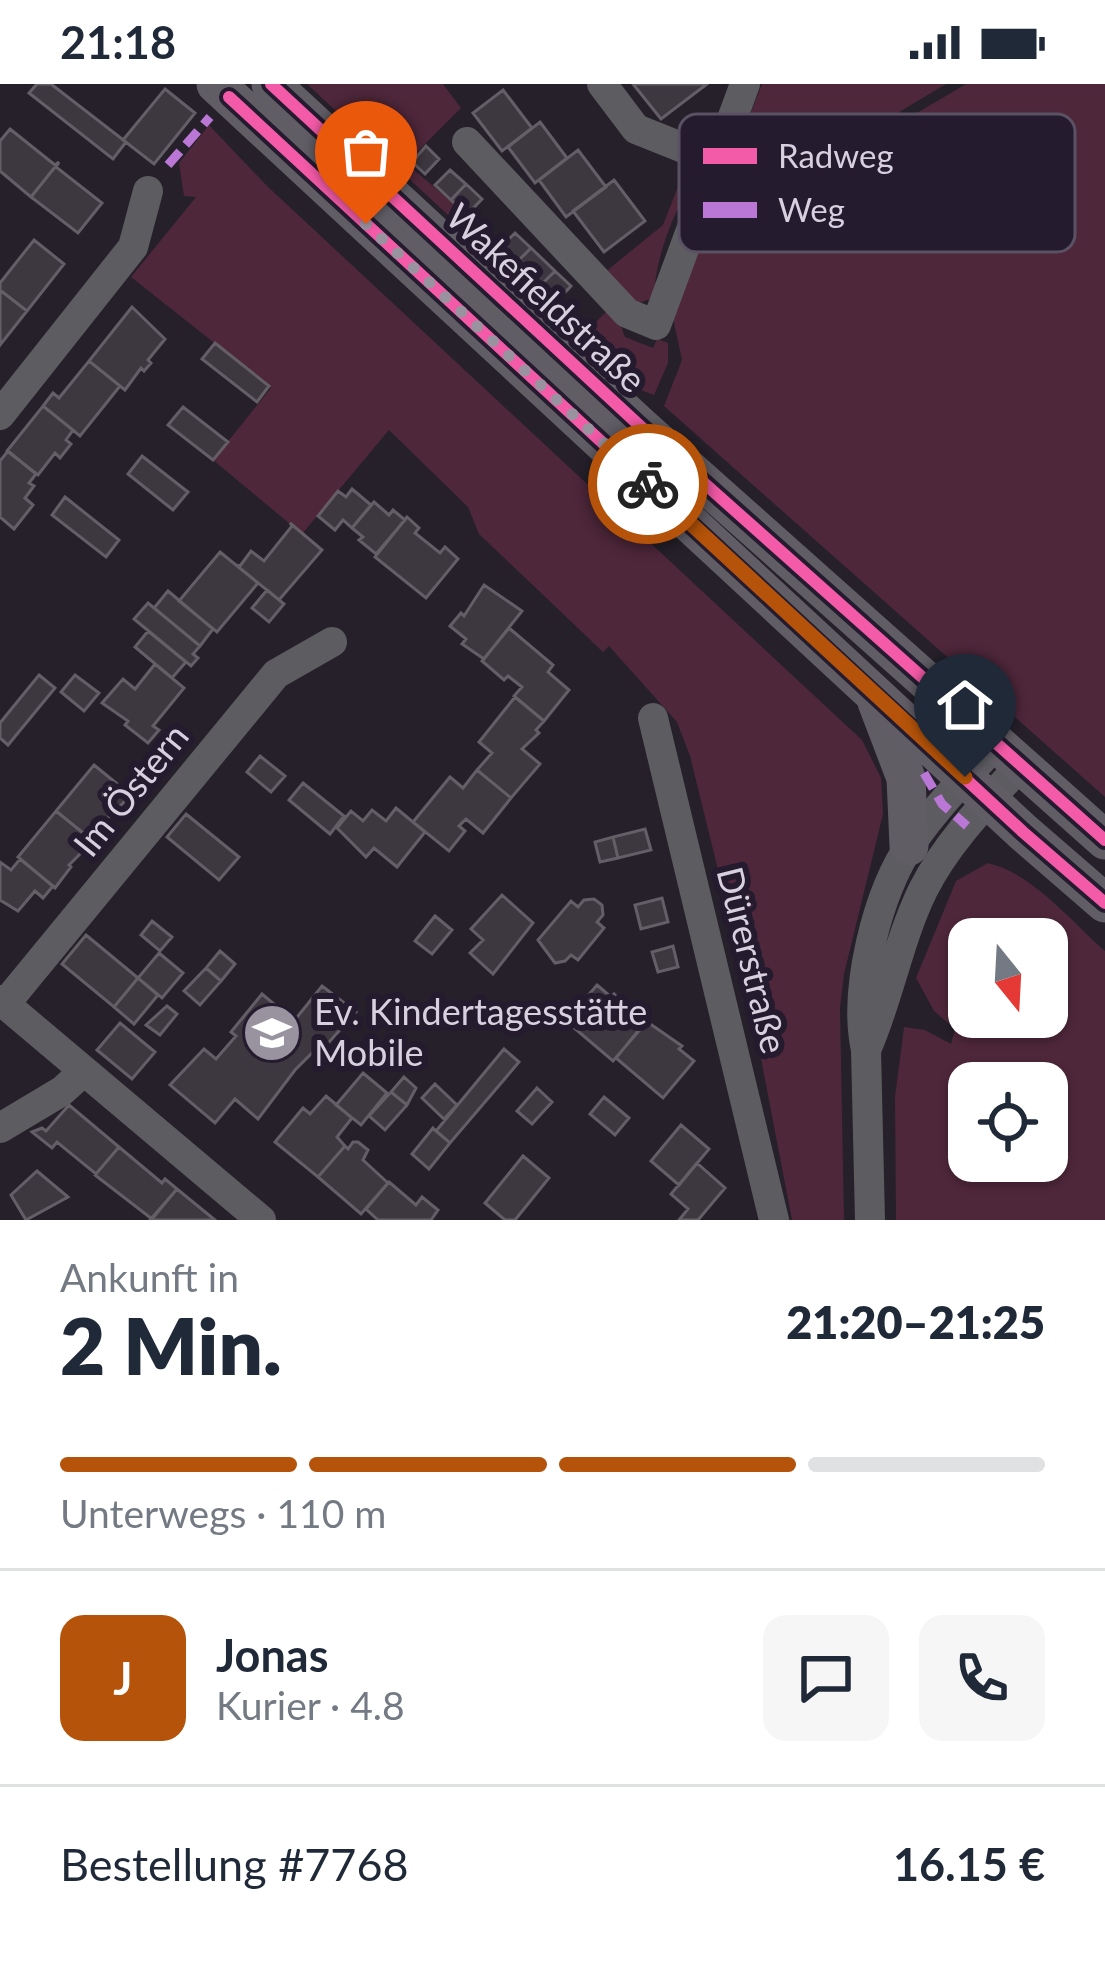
<!DOCTYPE html>
<html lang="de">
<meta charset="utf-8">
<style>
:root{--surface:#fff;--page:#f6f6f7;--text:#1f2937;--muted:#747a83;--line:#e0e1e3;--accent:#b45309}
body{margin:0;font-family:Lato,sans-serif;background:var(--page);color:var(--text);height:100vh;display:flex;flex-direction:column;font-size:45px;white-space:nowrap}
*{box-sizing:border-box;margin:0}
p{font-size:39px;color:var(--muted)}
.icon{flex:none;width:66px;height:66px;fill:none;stroke:currentColor;stroke-width:2;stroke-linecap:round;stroke-linejoin:round}
.map{position:relative;height:1136px;overflow:hidden}
.drawer{display:flex;flex-direction:column;background:var(--surface);flex:1}
.drawer>*{flex:none}
.needle{width:78px;rotate:162deg}
.tools{position:absolute;left:948px;top:834px;display:grid;gap:24px}
.tools a{display:grid;place-items:center;width:120px;height:120px;border-radius:24px;background:var(--surface);box-shadow:0 3px 9px #0004;font-size:60px}
.pin{position:absolute;display:grid;place-items:center;width:102px;height:102px;color:#fff;margin:-123px -51px;border-radius:50% 50% 50% 0;rotate:-45deg;box-shadow:0 0 12px #0007}
.pin .icon{rotate:45deg}
.courier{position:absolute;display:grid;place-items:center;width:120px;height:120px;margin:-60px;border:9px solid #b45309;border-radius:50%;background:#fff;color:#222;box-shadow:0 3px 15px #0007}
.summary em{font-style:normal;font-weight:800}
.summary div{display:flex;flex-direction:column-reverse}
.summary{display:flex;align-items:center;justify-content:space-between;height:204px;padding:0 60px}
h1{font-size:78px;font-weight:800;line-height:90px}
.bar{display:grid;grid-template-columns:repeat(4,1fr);gap:18px 12px;align-content:center;height:144px;padding:0 60px}
.bar i{height:15px;border-radius:9px;background:var(--line)}
.bar .selected{background:var(--accent)}
.bar p{grid-column:span 4}
.line{display:flex;align-items:center;gap:30px;padding:0 60px;border-top:3px solid var(--line)}
.line div{flex:1}
.round{display:grid;place-items:center;flex:none;width:126px;height:126px;border-radius:24px;background:var(--page)}
.status{display:flex;justify-content:space-between;align-items:center;height:84px;padding:0 60px;background:var(--surface);direction:ltr}
.status svg{height:33px;fill:currentColor}
.map>svg:first-child{display:block}
.green{fill:#4e273a;fill-rule:evenodd}
.building{fill:#3d373f;stroke:#645e66;stroke-width:3}
.lines{fill:none;stroke-linecap:round;stroke-linejoin:round}
.minor{stroke:#5d5c61;stroke-width:30}
.major{stroke:#605d65;stroke-width:39}
.quiet{stroke:#ba77d6;stroke-width:9;stroke-dasharray:18 9;stroke-linecap:butt}
.cycleway-casing{stroke:#241b2f;stroke-width:20}
.cycleway{stroke:#f35aa7;stroke-width:12}
.done{stroke:#9993a0;stroke-width:12;stroke-dasharray:0 21.6}
.route{stroke:#b45309;stroke-width:15}
.labels{text-anchor:middle;stroke-width:12;stroke-linejoin:round;paint-order:stroke}
.street-label{font-size:36px;fill:#d7d1df;stroke:#241b2f}
.poi-label{font-size:36px;fill:#d7d1df;stroke:#241b2f;text-anchor:start}
.key{fill:#241b2f;stroke:#5a5264;stroke-width:3}
.key-label{font-size:33px;fill:#d7d1df}
</style>
<div class="status"><b>21:18</b><svg viewBox="0 0 49 12"><path d="M0 12V9h3v3zM5 12V6h3v6zM10 12V3h3v9zM15 12V0h3v12zM26 1h20v11H26zM47 4h2v5h-2z"/></svg></div>
<div class="map">
<svg width="1105" height="1136" viewBox="0 0 1105 1136">
<rect width="100%" height="100%" fill="#25202a"/>
<path class="green" d="M307 0H443L461 24 406 79 467 131 585 249 613 221 625 253 653 264 657 255 668 259V279L654 311 635 304 618 289Z
M762 0H946L854 55 820 68 746 41Z
M966 0H1105V713L664 322 682 276 673 234 742 53 809 78H834Z
M209 41 266 101 862 656 881 694 883 730 844 890 840 924 844 1136H792L749 912 690 672 677 638 609 562 603 568 479 450 468 423 389 346 302 450 213 376 271 304 131 193 196 113 184 112 179 79Z
M688 77 699 96C693 109 689 111 681 120 671 134 651 193 656 208L650 215 628 223 599 193 663 141Z
M988 779C1032 789 1072 838 1105 867V1136H896L895 1013 904 943 925 946 951 960 955 945 934 927 916 894 956 797ZM969 855H1047V933H969ZM969 999H1047V1077H969Z"/>
<path class="building" d="M37 0H51L126 58 113 75 29 9Z
M633 0H707L661 35Z
M165 5 195 29 154 80 123 56Z
M503 6 532 44 502 67 473 29Z
M540 38 567 74 535 99 508 63Z
M10 45 55 81 59 78 31 113 0 87V57Z
M426 62 439 75 425 90 412 78Z
M578 66 606 103 566 133 539 96Z
M59 78 56 83 102 119 78 149 31 113Z
M450 86 466 100 451 116 435 101Z
M614 96 645 137 604 168 573 127Z
M466 100 482 115 467 131 451 116Z
M515 149 531 164 516 179 500 164Z
M34 156 64 180 27 227 0 206V199Z
M531 164 555 187 540 202 516 179Z
M555 187 571 202 556 218 540 202Z
M0 206 27 227 0 261Z
M132 223 165 255 148 276 151 279 144 287 141 284 125 306 89 277Z
M215 259 269 302 257 318 202 275Z
M89 277 120 302 80 352 43 322 53 309 59 314Z
M43 322 73 346 66 356 71 360 60 374 55 369 38 391 7 367Z
M183 323 228 358 213 376 168 341Z
M8 367 36 390 29 399 34 402 25 414 33 421 14 445 0 433V377Z
M142 372 188 408 173 426 128 390Z
M352 405 371 421 352 444 343 436 335 446 318 432 338 407 346 413Z
M65 413 119 456 106 473 52 431Z
M374 418 389 431 393 426 405 436 376 470 359 456 363 453 352 444Z
M407 433 419 444 415 449 440 469 445 463 458 475 426 514 375 473Z
M290 439 322 466 279 516 236 481 240 482 251 467 264 477 292 442Z
M220 468 258 499 217 548 179 517Z
M484 501 522 527 484 575 462 560 466 555 450 542 461 529 464 532Z
M267 506 284 520 269 538 252 524Z
M168 507 213 545 200 562 154 524Z
M148 519 200 562 193 570 198 574 191 582 134 535Z
M509 544 553 581 548 588 569 606 544 637 514 612 522 603 508 592 504 596 482 577Z
M148 547 186 578 172 594 135 563Z
M155 580 184 604 153 642 159 646 148 659 125 641 128 637 102 619 123 595 135 605Z
M39 591 55 604 8 661 0 654V639Z
M75 591 99 609 84 627 61 608Z
M515 613 544 637 536 646 539 649 522 665 540 680 511 714 477 686 492 669 479 658Z
M260 672 285 692 271 708 247 688Z
M94 681 131 711 107 735 109 737 93 757 56 727Z
M477 686 511 714 483 749 466 735 459 742 465 747 449 767 413 738 450 693 463 704Z
M303 699 344 732 330 750 289 716Z
M396 724 425 748 397 783 374 764 366 773 337 744 351 727 363 737 372 726 386 737Z
M56 727 93 757 69 781 71 783 55 804 18 773Z
M186 730 239 773 219 796 167 753Z
M645 745 651 766 618 774 613 753Z
M613 753 618 774 600 778 595 758Z
M20 775 53 802 43 814 35 807 18 827 0 816V778L11 786Z
M502 811 533 839 493 890 470 869 483 856 471 845Z
M662 814 668 838 641 845 635 821Z
M594 815 602 821 603 831 597 838 604 844 578 876 571 871 565 877 555 879 538 856 571 817 578 823 584 816Z
M435 832 452 846 432 870 415 857Z
M152 837 172 853 160 867 141 851Z
M86 851 138 894 114 923 62 880Z
M673 862 678 883 658 888 652 868Z
M220 867 235 880 221 897 206 884Z
M159 869 183 889 162 914 138 894Z
M206 884 221 897 200 921 184 907Z
M138 894 158 911 134 940 114 923Z
M597 901 611 913 614 910 644 941 613 977 566 937Z
M322 902 356 928 322 966 318 963 295 986 258 1035 235 1015 215 1039 170 1001 204 965 216 975 236 952 231 948 262 910 294 937Z
M167 922 177 930 160 951 146 941Z
M646 937 682 962 679 965 694 977 663 1014 616 974Z
M120 939 155 968 132 995 97 966Z
M504 965 519 978 450 1059 436 1047Z
M363 989 387 1009 361 1041 336 1021Z
M404 993 416 1004 407 1021 391 1008Z
M435 1000 457 1021 444 1035 422 1014Z
M537 1004 552 1018 532 1040 517 1027Z
M391 1008 407 1021 385 1046 369 1032Z
M326 1012 352 1034 337 1053 345 1062 318 1093 275 1058 303 1024 310 1030Z
M604 1013 629 1034 615 1051 590 1030Z
M69 1021 119 1063 96 1090 57 1058 52 1064 32 1048 42 1044 46 1047Z
M681 1041 709 1065 679 1101 651 1077Z
M433 1044 450 1059 429 1085 412 1070Z
M353 1058H358L368 1066 363 1076 388 1099 361 1130 318 1093 345 1062 348 1065Z
M119 1063 162 1099 165 1095 177 1105 152 1135 95 1091Z
M523 1072 549 1094 515 1136H505L485 1119Z
M697 1079 725 1104 698 1136H679L688 1125 671 1110Z
M37 1087 68 1113 26 1136 11 1111Z
M389 1098 416 1121 422 1113 438 1126 431 1136H378L366 1125Z
M177 1105 215 1136H150Z"/>
<g class="lines">
<path class="minor" d="M602 0 636 45 716 77
M467 58 627 229 656 241 745 0
M0 331 133 163 148 107
M653 634 774 1136
M0 916 261 1136
M5 920 276 590 332 558
M866 966C889 914 898 857 923 806 947 758 987 718 1022 680
M0 1044 62 1007 84 987
M870 1136 866 966C853 906 877 808 912 758 937 722 968 690 998 658"/>
<path class="major" d="M216 0 1023 748 1105 819
M271 0 640 342 1105 756
M877 618 906 694 909 762"/>
<path class="quiet" d="M168 81 210 33
M924 689 942 720 967 742"/>
<g class="cycleway-casing">
<path id="cycleway" d="M271 0 640 342 1105 756
M229 13 1023 748 1105 819"/>
</g>
<use href="#cycleway" class="cycleway"/>
</g>
<g class="lines">
<path class="done" d="M366 140 648 400"/>
<path class="route" d="M648 400 965 693"/>
</g>
<defs>
<g id="school-disc" transform="scale(3)"><circle r="9.5" fill="#9993a0" stroke="#241b2f"/><path d="M0-5L7-2L0 1L-7-2ZM-4 1L0 2.5L4 1V4Q0 6-4 4Z" fill="#fff"/></g>
</defs>
<g fill-rule="evenodd">
<use href="#school-disc" x="272" y="949"/>
</g>
<g class="labels">
<g class="street-label">
<text transform="translate(546 214) rotate(43)" y="13">Wakefieldstraße</text>
<text transform="translate(131 706) rotate(-51)" y="13">Im Östern</text>
<text transform="translate(752 876) rotate(76)" y="13">Dürerstraße</text>
</g>
<g class="poi-label">
<text x="314" y="941">Ev. Kindertagesstätte<tspan x="314" dy="41">Mobile</tspan></text>
</g>
</g>
<rect x="679" y="30" width="396" height="138" rx="18" class="key"/>
<rect x="703" y="64" width="54" height="16" fill="#f35aa7"/>
<rect x="703" y="118" width="54" height="16" fill="#ba77d6"/>
<g class="key-label">
<text x="778" y="84">Radweg</text>
<text x="778" y="138">Weg</text>
</g>
</svg>
<div class="tools">
<a><svg class="needle" viewBox="-14 -14 28 28"><path d="M0-13l5 13h-10z" fill="#e53935"/><path d="M0 13l5-13h-10z" fill="#747a83"/></svg></a>
<a><svg class="icon" aria-label="locate" viewBox="0 0 24 24"><circle cx="12" cy="12" r="6"/><path d="M12 2v4M12 18v4M2 12h4M18 12h4"/></svg></a>
</div>
<div class="pin" style="left:366px;top:140px;background:#ea580c"><svg class="icon" aria-label="bag" viewBox="0 0 24 24"><path d="M5 8h14l-1 12H6zM9 8a3 3 0 0 1 6 0"/></svg></div>
<div class="pin" style="left:965px;top:693px;background:#1f2937"><svg class="icon" aria-label="home" viewBox="0 0 24 24"><path d="M3 11l9-7 9 7M6 9v11h12V9"/></svg></div>
<div class="courier" style="left:648px;top:400px"><svg class="icon" aria-label="bike" viewBox="0 0 24 24"><circle cx="6" cy="16" r="4"/><circle cx="18" cy="16" r="4"/><path d="M6 16l4-8h5l3 8M10 8l3 8H6M13 5h3"/></svg></div>
</div>
<section class="drawer">
<div class="summary"><div><h1>2 Min.</h1><p>Ankunft in</p></div><em>21:20–21:25</em></div>
<div class="bar"><i class="selected"></i><i class="selected"></i><i class="selected"></i><i></i><p>Unterwegs · 110 m</p></div>
<div class="line" style="height:216px"><b class="round" style="background:var(--accent);color:#fff">J</b><div><b>Jonas</b><p>Kurier · 4.8</p></div><a class="round"><svg class="icon" aria-label="chat" viewBox="0 0 24 24"><path d="M4 5h16v11H9l-5 4z"/></svg></a><a class="round"><svg class="icon" aria-label="phone" viewBox="0 0 24 24"><path d="M5 4h4l2 5-3 2q2 4 5 5l2-3 5 2v4C11 20 4 13 5 4z"/></svg></a></div>
<div class="line" style="height:156px"><div>Bestellung #7768</div><b>16.15 €</b></div>
</section>
